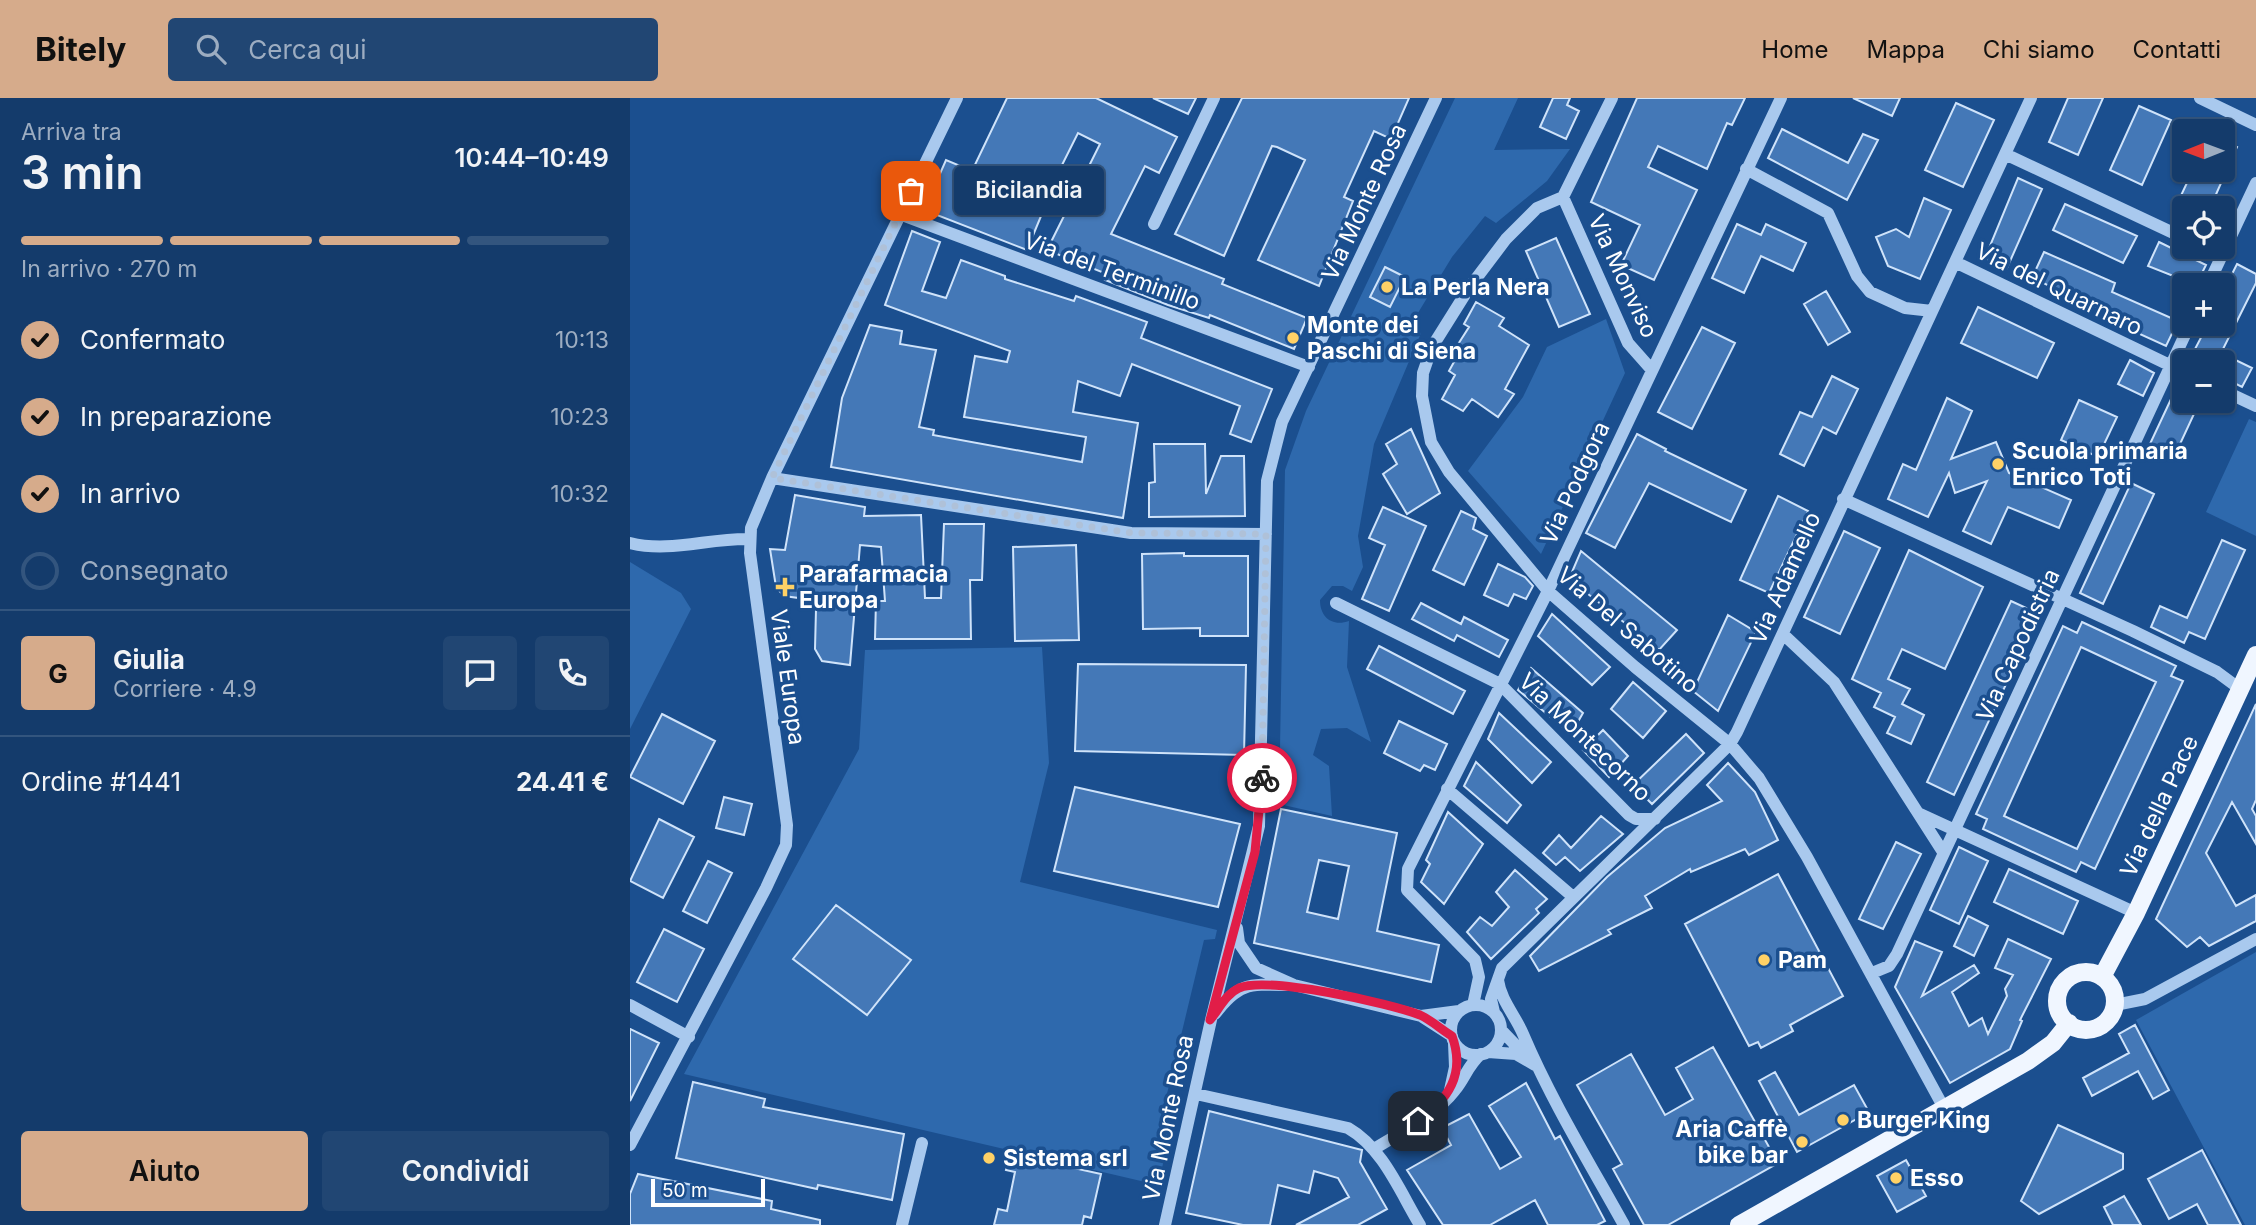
<!DOCTYPE html>
<html lang="it">
<meta charset="utf-8">
<style>
:root{--surface:#143b6b;--page:#214673;--text:#f1f3f6;--muted:#9dadc1;--line:#33557e;--accent:#d6ab8b}
body{margin:0;font-family:Inter,sans-serif;background:var(--page);color:var(--text);height:100vh;display:flex;flex-direction:column;font-size:26px;white-space:nowrap}
*{box-sizing:border-box;margin:0}
p{font-size:23px;color:var(--muted)}
.icon{flex:none;width:38px;height:38px;fill:none;stroke:currentColor;stroke-width:2;stroke-linecap:round;stroke-linejoin:round}
.map{position:relative;flex:1;overflow:hidden}
.side{display:flex;flex-direction:column;background:var(--surface);width:630px}
.side>*{flex:none}
.needle{width:46px;rotate:269deg}
.fabs{position:absolute;left:1542px;top:21px;display:grid;gap:14px}
.fabs a{display:grid;place-items:center;width:63px;height:63px;border-radius:7px;background:var(--surface);box-shadow:0 2px 5px #0004,0 0 0 2px var(--line);font-size:35px}
.scale{position:absolute;left:21px;bottom:18px;width:114px;box-sizing:border-box;padding-left:7px;border:4px solid #fff;border-top:0;font-size:19px;line-height:24px;white-space:nowrap;color:#fff;-webkit-text-stroke:5px #1b4f8f;paint-order:stroke}
.pin{position:absolute;display:grid;place-items:center;width:60px;height:60px;color:#fff;margin:-30px;border-radius:14px;box-shadow:0 4px 10px #0006}
.courier{position:absolute;display:grid;place-items:center;width:70px;height:70px;margin:-35px;border:5px solid #e11d48;border-radius:50%;background:#fff;color:#222;box-shadow:0 2px 9px #0007}
.bubble{position:absolute;height:49px;border-radius:7px;background:var(--surface);box-shadow:0 2px 5px #0004,0 0 0 2px var(--line);font-size:23px;font-weight:600;line-height:49px;text-align:center}
.headline em{font-style:normal;font-weight:600}
.headline div{display:flex;flex-direction:column-reverse}
.headline{display:flex;align-items:center;justify-content:space-between;height:119px;padding:0 21px}
h1{font-size:46px;font-weight:600;line-height:52px}
.bar{display:grid;grid-template-columns:repeat(4,1fr);gap:10px 7px;align-content:center;height:84px;padding:0 21px}
.bar i{height:9px;border-radius:5px;background:var(--line)}
.bar .active{background:var(--accent)}
.bar p{grid-column:span 4}
.line{display:flex;align-items:center;gap:18px;padding:0 21px;border-top:2px solid var(--line)}
.line div{flex:1}
.round{display:grid;place-items:center;flex:none;width:74px;height:74px;border-radius:7px;background:var(--page)}
ol{padding:0 21px;list-style:none}
li{display:flex;align-items:center;gap:21px;height:77px}
li p{margin-inline-start:auto}
li .icon{padding:7px;border-radius:50%;background:var(--accent);color:#111;stroke-width:4}
li:last-child{color:var(--muted)}
li i{width:38px;height:38px;border:4px solid var(--line);border-radius:50%}
.primary-button{display:flex;gap:14px;margin-top:auto;padding:14px 21px}
.primary-button a{flex:1;height:80px;border-radius:7px;background:var(--accent);color:#111;font-size:28px;font-weight:600;line-height:80px;text-align:center}
.primary-button a+a{background:var(--page);color:var(--text)}
header{display:flex;align-items:center;gap:42px;box-sizing:border-box;height:98px;padding:0 35px;background:var(--accent);color:#111}
header strong{font-size:33px}
nav{display:flex;gap:38px;margin-inline-start:auto;font-size:24px}
.search{width:490px;height:63px;background:var(--page);display:flex;align-items:center;gap:18px;box-sizing:border-box;padding:0 24px;border-radius:7px;color:var(--muted);font-size:26px}
main{display:flex;flex:1;min-height:0}
.map>svg:first-child{display:block}
.green{fill:#2e69ad}
.building{fill:#4478b7;stroke:#cfe3fa;stroke-width:2;fill-rule:evenodd}
.lines{fill:none;stroke-linecap:round;stroke-linejoin:round}
.minor{stroke:#a9c9ee;stroke-width:12}
.major{stroke:#f0f6ff;stroke-width:18}
.done{stroke:#afc1d8;stroke-width:7;stroke-dasharray:0 12.6}
.route{stroke:#e11d48;stroke-width:9}
.poi-dot{fill:#ffd166;stroke:#1b4f8f;stroke-width:2.5}
.labels{text-anchor:middle;stroke-width:7;stroke-linejoin:round;paint-order:stroke}
.street-label{font-size:23px;fill:#fff;stroke:#1b4f8f}
.poi-label{font-size:23px;font-weight:bold;fill:#fff;stroke:#1b4f8f;text-anchor:start}
</style>
<header>
<strong>Bitely</strong>
<div class="search"><svg class="icon" aria-label="search" viewBox="0 0 24 24"><circle cx="10" cy="10" r="6"/><path d="M15 15l6 6"/></svg>Cerca qui</div>
<nav><a>Home</a><a>Mappa</a><a>Chi siamo</a><a>Contatti</a></nav>
</header>
<main>
<section class="side">
<div class="headline"><div><h1>3 min</h1><p>Arriva tra</p></div><em>10:44–10:49</em></div>
<div class="bar"><i class="active"></i><i class="active"></i><i class="active"></i><i></i><p>In arrivo · 270 m</p></div>
<ol>
<li><svg class="icon" aria-label="check" viewBox="0 0 24 24"><path d="M5 12l5 5 9-10"/></svg>Confermato<p>10:13</p></li>
<li><svg class="icon" aria-label="check" viewBox="0 0 24 24"><path d="M5 12l5 5 9-10"/></svg>In preparazione<p>10:23</p></li>
<li><svg class="icon" aria-label="check" viewBox="0 0 24 24"><path d="M5 12l5 5 9-10"/></svg>In arrivo<p>10:32</p></li>
<li><i></i>Consegnato</li>
</ol>
<div class="line" style="height:126px"><b class="round" style="background:var(--accent);color:#111">G</b><div><b>Giulia</b><p>Corriere · 4.9</p></div><a class="round"><svg class="icon" aria-label="chat" viewBox="0 0 24 24"><path d="M4 5h16v11H9l-5 4z"/></svg></a><a class="round"><svg class="icon" aria-label="phone" viewBox="0 0 24 24"><path d="M5 4h4l2 5-3 2q2 4 5 5l2-3 5 2v4C11 20 4 13 5 4z"/></svg></a></div>
<div class="line" style="height:91px"><div>Ordine #1441</div><b>24.41 €</b></div>
<div class="primary-button"><a>Aiuto</a><a>Condividi</a></div>
</section>
<div class="map">
<svg width="1626" height="1127" viewBox="0 0 1626 1127">
<rect width="100%" height="100%" fill="#1b4f8f"/>
<path class="green" d="M825 0H888L864 52 940 51 917 83 866 125 855 118 822 159 780 228 791 235 744 346 728 438 733 469 722 493 713 488H702L690 502C690 519 702 529 719 523L717 569 741 644 717 630 691 631 683 657 699 668 702 718 649 706 655 372 676 313Z
M976 221 995 275 911 456 838 373 893 299 917 249Z
M1619 321 1626 324V438L1576 414Z
M0 464 51 495 61 511 0 631Z
M412 549 419 665 390 784 587 832 585 841 574 842 529 1029 540 1036 528 1087 54 976 229 651 235 552Z
M1626 854V1127H1615L1506 922Z"/>
<path class="building" d="M377 0H466L547 39 529 75 515 68 481 136 594 181 592 186 677 220 664 251 580 217 579 220 538 207 475 182 477 176 417 152 470 46 448 35 413 105 416 106 397 152 294 112 316 62 342 73Z
M523 0H566L558 16Z
M612 0H779L761 41 744 33 714 99 723 103 689 188 628 162 675 62 647 49 642 48 594 158 545 136Z
M923 0H940L937 7 949 13 936 41 910 29Z
M1007 0H1115L1102 27 1097 25 1077 71 1028 48 1018 69 1067 92 1024 182 991 167 1010 127 961 104Z
M1223 0H1270L1262 18Z
M1438 0H1473L1448 57 1419 44Z
M1326 5 1364 22 1333 89 1295 72Z
M1509 8 1541 22 1512 87 1480 72Z
M1152 31 1218 65 1233 36 1248 42 1217 102 1138 60Z
M1592 42 1607 49 1580 110H1555L1547 106 1563 72H1592Z
M1388 80 1412 91 1377 170 1355 160Z
M1294 100 1321 112 1290 181 1258 168 1246 139 1266 131 1279 139Z
M1435 106 1507 138 1493 165 1423 132Z
M1107 126 1131 137 1136 126 1176 145 1163 173 1131 158 1114 195 1082 180Z
M282 133 310 144 292 193 316 200 331 162 375 178V181L444 203 446 198 517 224 511 240 642 291 621 344 600 336 610 308 502 266 490 298 448 283 443 314 508 325 493 420 201 369 212 300 240 227 272 233 270 246 306 252 289 329 304 332 303 337 452 364 456 339 334 319 345 258 377 264 380 253 255 207Z
M926 140 960 216 929 229 896 153Z
M1529 144 1576 167 1566 187 1518 168Z
M1414 154 1485 185 1482 194 1548 223 1536 248 1490 227 1492 221 1402 180Z
M1607 166 1626 176V185L1591 255 1622 270 1612 289 1592 279V264H1572L1576 257 1565 251 1578 226H1592V196Z
M755 169 775 179 760 209 740 199Z
M1196 193 1220 234 1198 247 1174 206Z
M846 204 874 220 869 228 899 247 875 291 884 296 868 319 842 301 833 313 812 301 825 277 819 273 829 255 825 251 839 229 834 226Z
M1348 209 1424 245 1407 280 1331 245Z
M1072 229 1105 245 1062 331 1028 314Z
M1500 262 1524 275 1513 298 1488 286Z
M1202 278 1228 291 1206 336 1193 329 1174 368 1150 356 1170 314 1182 319Z
M1550 282 1554 283V303H1570L1544 359 1519 348Z
M1317 300 1342 313 1321 361 1366 344 1379 375 1441 402 1429 430 1378 409 1361 446 1333 433 1357 383 1325 395 1319 375 1298 419 1258 401 1273 366 1286 372Z
M1449 302 1487 319 1468 359 1431 342Z
M781 331 810 395 777 416 753 376 767 366 756 346Z
M1007 336 1036 351 1035 353 1116 392 1101 424 1019 385 985 450 956 435Z
M524 346H575L576 396 591 358H614L615 418 519 419V385L525 384Z
M1501 385 1524 396 1473 506 1450 495Z
M165 397 235 409 234 418 291 417 295 500H311L314 426H354L352 482H340L341 541H245L246 503H255L251 449 230 447 220 567 192 563 185 551 186 511 183 502 154 498 146 489 140 451 155 452Z
M1148 398 1178 413 1139 495 1110 482Z
M753 409 796 428 759 513 732 501 755 447 739 440Z
M831 413 846 420 843 431 857 438 834 487 803 472Z
M1214 433 1250 450 1210 536 1174 519Z
M1592 442 1615 452 1575 541 1559 534 1554 545 1521 529 1530 508 1557 520Z
M446 447 449 542 385 543 383 449Z
M1279 452 1353 489 1315 571 1272 551 1258 581 1280 591 1272 606 1294 617 1281 646 1257 635 1265 619 1244 609 1251 595 1222 581Z
M951 453 1047 532 1029 552 939 481Z
M554 455V458H618V538H570V530L513 531 512 456Z
M868 466 895 479 903 488 896 501 884 496 878 508 854 497Z
M1381 503 1409 516 1324 697 1297 684Z
M791 505 831 526 834 519 878 542 869 559 827 537 824 543 782 521Z
M922 516 980 569 962 587 908 538Z
M1098 517 1126 534 1088 613 1063 593Z
M1452 524 1546 568 1541 578 1553 583 1465 771 1451 764 1446 774 1353 731 1357 721 1346 716 1433 528 1447 535ZM1451 549 1526 584 1447 751 1374 718Z
M749 548 835 593 823 616 737 571Z
M448 566 616 567 614 657 445 653Z
M901 570 953 615 941 636 888 592Z
M1003 584 1036 613 1013 640 981 611Z
M1626 606V702L1622 711 1626 718V746L1602 704 1576 755 1606 808 1626 797V823L1579 848 1570 839 1557 849 1526 821Z
M869 615 921 664 902 685 858 641Z
M32 616 85 643 53 706 0 679Z
M769 623 817 646 805 672 794 667 790 673 754 655Z
M973 632 998 658 979 679 953 652Z
M1056 636 1074 655 1022 706 1003 687Z
M846 664 891 707 877 725 834 688Z
M1098 665 1125 694 1148 742 1119 757 1115 751 1061 774 1060 771 1015 798 1022 810 978 832 981 836 909 873 900 858 977 779 1035 730 1092 703 1077 687Z
M445 689 610 726 588 809 424 773Z
M94 699 122 706 114 737 86 730Z
M651 711 767 735 747 833 809 847 801 884 624 845ZM689 762 719 768 708 821 677 814Z
M818 714 853 746 814 806 791 784 800 766 796 762Z
M971 718 993 736 950 773 935 759 926 767 913 755 929 737 941 750Z
M29 721 64 739 33 800 0 783Z
M1266 744 1291 756 1253 831 1229 821Z
M1329 749 1358 763 1329 826 1300 812Z
M78 763 102 775 77 825 53 813Z
M1379 771 1448 803 1433 836 1364 804Z
M885 772 917 801 906 811 909 815 861 861 837 834 850 819 862 828 879 809 866 794Z
M1148 776 1213 898 1160 927 1163 933 1131 950 1128 944 1119 948 1055 826Z
M206 807 281 862 237 917 163 861Z
M1338 818 1358 828 1344 858 1324 848Z
M34 831 74 851 47 904 7 884Z
M1378 841 1421 861 1390 922 1392 923 1380 951 1320 985 1265 889 1285 843 1312 854 1292 898 1344 867 1349 875 1322 894 1339 928 1352 920 1358 936 1377 898 1375 891 1383 877 1365 870Z
M1505 927 1539 992 1523 1001 1508 973 1462 998 1453 980 1499 955 1489 936Z
M0 931 29 945 0 1003Z
M1083 949 1148 1065 1038 1127H1014L983 1071 992 1066 947 987 1001 956 1035 1017 1063 1001 1046 970Z
M1145 974 1169 1017 1224 987 1239 1014 1167 1054 1129 983Z
M63 984 135 1001 133 1009 274 1036 262 1102 188 1087 187 1091 46 1060Z
M896 985 925 1041 930 1038 975 1123 967 1127H918L905 1102 860 1127H813L777 1072 821 1047 812 1030 839 1016 870 1071 891 1059 859 1008Z
M579 1013 732 1052 730 1064 757 1111 728 1127H666L719 1099 708 1080 684 1073 679 1095 648 1087 640 1127H613L556 1115Z
M1428 1027 1493 1056V1071L1409 1116 1391 1103Z
M1572 1052 1611 1127H1578L1567 1106 1539 1121 1518 1081Z
M380 1056 471 1076 461 1120 454 1118 452 1127H364L368 1111 377 1113 385 1074 376 1072Z
M1276 1062 1296 1098 1267 1114 1247 1078Z
M8 1076 142 1103 141 1111 190 1122V1127H0V1096Z
M1494 1098 1511 1127H1483L1474 1109Z"/>
<g class="lines">
<path class="minor" d="M1570 0 1626 27
M1375 56 1554 140
M1116 71 1198 115 1227 178 1240 194 1275 210 1302 213
M933 99 907 110 876 141 839 190 802 249 793 275 792 298 801 344 819 374 918 493 1005 569 1100 646 1129 680 1177 759 1315 1012
M933 99 998 245 1021 271
M933 99 982 0
M269 116 679 269
M524 126 584 0
M1572 149 1592 158
M1325 164 1554 274
M1578 187 1626 85
M1592 292 1626 308
M142 380 501 435 636 436
M1213 401 1503 533 1587 574 1610 591
M0 445C39 455 79 440 119 441
M706 505 870 586 999 717 1006 721H1025
M1154 537 1204 584 1313 754
M817 691 942 798
M1290 716 1506 815
M607 830 609 845 626 870 664 887 791 918 829 913
M1242 875 1259 868 1267 856 1560 226
M868 882C871 903 885 917 893 936 921 1002 959 1064 994 1127
M821 932a25 25 0 1 1 50 0a25 25 0 1 1-50 0Z
M0 907 59 939
M843 907 849 879 845 862 777 792 778 771 918 493 1151 0
M1485 907 1515 901 1626 841
M864 914 861 901 872 870 1100 646 1107 634 1401 0
M585 916C608 885 619 886 656 887
M791 918 822 938
M871 932 897 959
M858 954 886 956 905 967
M820 992 825 969 824 945
M566 996 718 1030C753 1050 770 1094 790 1127
M0 1047 136 790 156 747 157 727 120 455 121 430 142 380 327 0
M744 1051C771 1034 805 1018 825 992 835 980 838 967 851 956
M272 1127 292 1045
M535 1127 581 922 629 728 637 383 652 324 806 0"/>
<path class="major" d="M1427 903a29 29 0 1 1 58 0a29 29 0 1 1-58 0Z
M1472 879 1506 815 1626 557
M1109 1127 1398 963 1423 945 1439 925"/>
</g>
<g class="lines">
<path class="done" d="M281 93 142 380 502 435 636 436 632 680"/>
<path class="route" d="M632 680 625 754 580 922C589 911 596 896 609 890 637 878 760 905 790 917 801 922 812 932 822 938 836 976 818 1002 788 1023"/>
</g>
<g class="poi-dot">
<circle cx="757" cy="189" r="7"/>
<circle cx="663" cy="240" r="7"/>
<circle cx="1368" cy="366" r="7"/>
<path d="M151.5 478.5h7v7h7v7h-7v7h-7v-7h-7v-7h7z"/>
<circle cx="1134" cy="862" r="7"/>
<circle cx="1213" cy="1022" r="7"/>
<circle cx="1172" cy="1044" r="7"/>
<circle cx="359" cy="1060" r="7"/>
<circle cx="1266" cy="1080" r="7"/>
</g>
<g class="labels">
<g class="street-label">
<text transform="translate(734 104) rotate(-65)" y="8">Via Monte Rosa</text>
<text transform="translate(482 173) rotate(20)" y="8">Via del Terminillo</text>
<text transform="translate(993 178) rotate(65)" y="8">Via Monviso</text>
<text transform="translate(1429 191) rotate(26)" y="8">Via del Quarnaro</text>
<text transform="translate(945 385) rotate(-65)" y="8">Via Podgora</text>
<text transform="translate(1155 480) rotate(-66)" y="8">Via Adamello</text>
<text transform="translate(998 532) rotate(41)" y="8">Via Del Sabotino</text>
<text transform="translate(1388 547) rotate(-65)" y="8">Via Capodistria</text>
<text transform="translate(158 579) rotate(82)" y="8">Viale Europa</text>
<text transform="translate(955 639) rotate(44)" y="8">Via Montecorno</text>
<text transform="translate(1529 708) rotate(-65)" y="8">Via della Pace</text>
<text transform="translate(538 1020) rotate(-78)" y="8">Via Monte Rosa</text>
</g>
<g class="poi-label">
<text x="771" y="197">La Perla Nera</text>
<text x="677" y="235">Monte dei<tspan x="677" dy="26">Paschi di Siena</tspan></text>
<text x="1382" y="361">Scuola primaria<tspan x="1382" dy="26">Enrico Toti</tspan></text>
<text x="169" y="484">Parafarmacia<tspan x="169" dy="26">Europa</tspan></text>
<text x="1148" y="870">Pam</text>
<text x="1227" y="1030">Burger King</text>
<text x="1158" y="1039" text-anchor="end">Aria Caffè<tspan x="1158" dy="26">bike bar</tspan></text>
<text x="373" y="1068">Sistema srl</text>
<text x="1280" y="1088">Esso</text>
</g>
</g>
</svg>
<div class="fabs">
<a><svg class="needle" viewBox="-14 -14 28 28"><path d="M0-13l5 13h-10z" fill="#e53935"/><path d="M0 13l5-13h-10z" fill="#9dadc1"/></svg></a>
<a><svg class="icon" aria-label="locate" viewBox="0 0 24 24"><circle cx="12" cy="12" r="6"/><path d="M12 2v4M12 18v4M2 12h4M18 12h4"/></svg></a>
<a>+</a>
<a>−</a>
</div>
<div class="scale">50 m</div>
<div class="pin" style="left:281px;top:93px;background:#ea580c"><svg class="icon" aria-label="bag" viewBox="0 0 24 24"><path d="M5 8h14l-1 12H6zM9 8a3 3 0 0 1 6 0"/></svg></div>
<div class="pin" style="left:788px;top:1023px;background:#1f2937"><svg class="icon" aria-label="home" viewBox="0 0 24 24"><path d="M3 11l9-7 9 7M6 9v11h12V9"/></svg></div>
<div class="courier" style="left:632px;top:680px"><svg class="icon" aria-label="bike" viewBox="0 0 24 24"><circle cx="6" cy="16" r="4"/><circle cx="18" cy="16" r="4"/><path d="M6 16l4-8h5l3 8M10 8l3 8H6M13 5h3"/></svg></div>
<div class="bubble" style="left:324px;top:68px;width:150px">Bicilandia</div>
</div>
</main>
